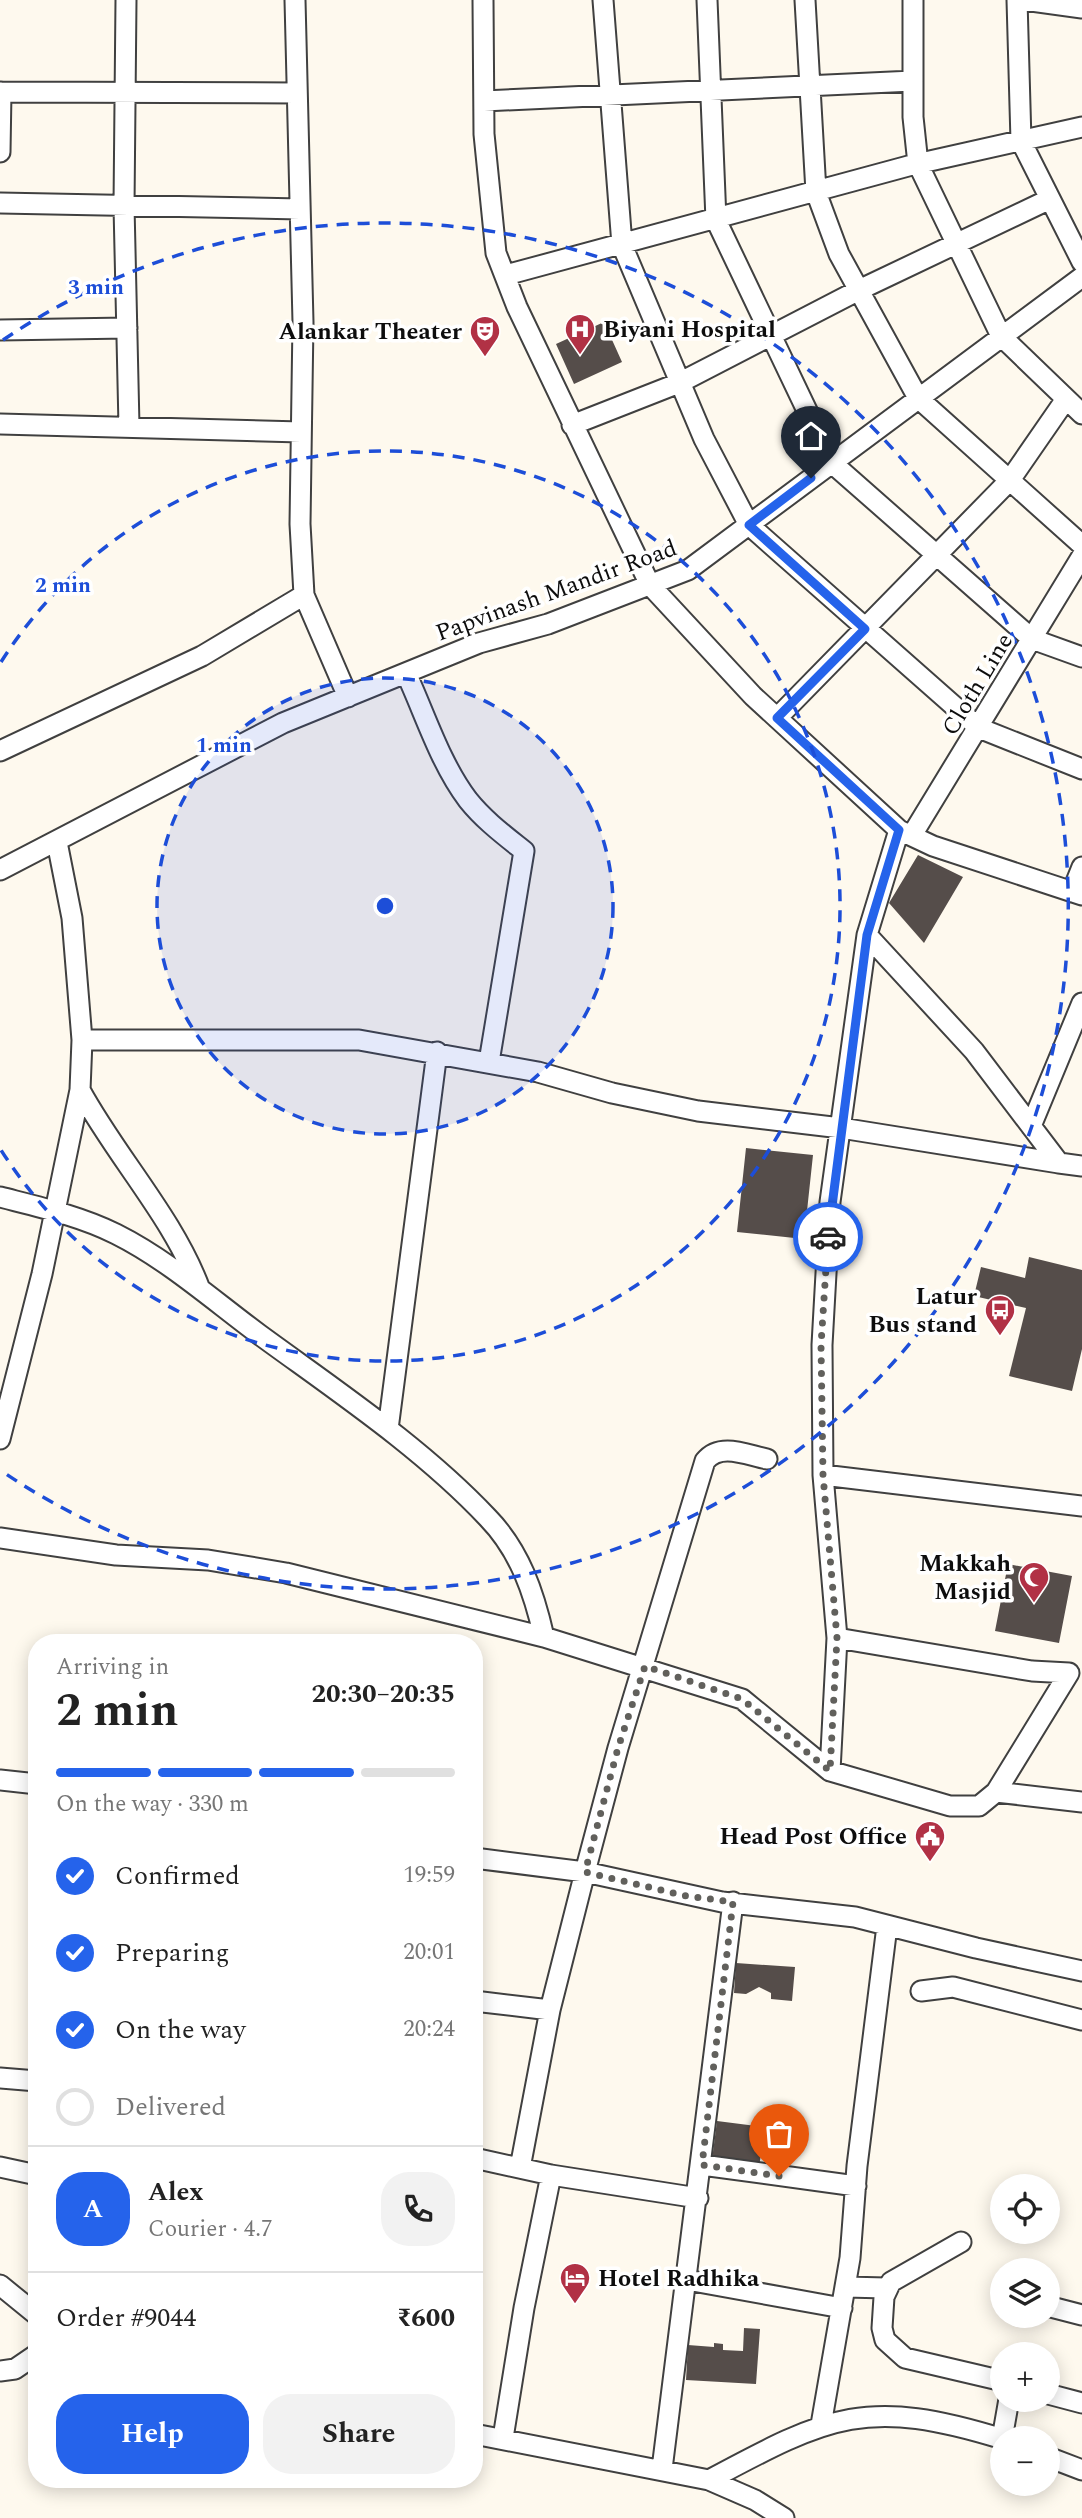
<!DOCTYPE html>
<meta charset="utf-8">
<style>
:root{--surface:#fff;--page:#f2f2f2;--text:#222;--muted:#767676;--line:#e0e0e0;--accent:#2563eb}
body{margin:0;font-family:Spectral,serif;background:var(--page);color:var(--text);height:100vh;display:flex;flex-direction:column;font-size:26px;white-space:nowrap}
*{box-sizing:border-box;margin:0}
p{font-size:23px;color:var(--muted)}
.icon{flex:none;width:38px;height:38px;fill:none;stroke:currentColor;stroke-width:2;stroke-linecap:round;stroke-linejoin:round}
.map{position:relative;flex:1;overflow:hidden}
.details{position:absolute;left:28px;top:1634px;width:455px;height:854px;display:flex;flex-direction:column;background:var(--surface);border-radius:28px;box-shadow:0 4px 18px #0003}
.details>*{flex:none}
.fabs{position:absolute;left:990px;top:2174px;display:grid;gap:14px}
.fabs a{display:grid;place-items:center;width:70px;height:70px;border-radius:50%;background:var(--surface);box-shadow:0 4px 18px #0003;font-size:35px}
.pin{position:absolute;display:grid;place-items:center;width:60px;height:60px;color:#fff;margin:-72px -30px;border-radius:50% 50% 50% 0;rotate:-45deg;box-shadow:0 0 7px #0007}
.pin .icon{rotate:45deg}
.courier{position:absolute;display:grid;place-items:center;width:70px;height:70px;margin:-35px;border:5px solid #2563eb;border-radius:50%;background:#fff;color:#222;box-shadow:0 2px 9px #0007}
.head em{font-style:normal;font-weight:700}
.head div{display:flex;flex-direction:column-reverse}
.head{display:flex;align-items:center;justify-content:space-between;height:119px;padding:0 28px}
h1{font-size:46px;font-weight:700;line-height:52px}
.bar{display:grid;grid-template-columns:repeat(4,1fr);gap:10px 7px;align-content:center;height:84px;padding:0 28px}
.bar i{height:9px;border-radius:5px;background:var(--line)}
.bar .selected{background:var(--accent)}
.bar p{grid-column:span 4}
.line{display:flex;align-items:center;gap:18px;padding:0 28px;border-top:2px solid var(--line)}
.line div{flex:1}
.round{display:grid;place-items:center;flex:none;width:74px;height:74px;border-radius:28px;background:var(--page)}
ol{padding:0 28px;list-style:none}
li{display:flex;align-items:center;gap:21px;height:77px}
li p{margin-inline-start:auto}
li .icon{padding:7px;border-radius:50%;background:var(--accent);color:#fff;stroke-width:4}
li:last-child{color:var(--muted)}
li i{width:38px;height:38px;border:4px solid var(--line);border-radius:50%}
.cta{display:flex;gap:14px;margin-top:auto;padding:14px 28px}
.cta a{flex:1;height:80px;border-radius:28px;background:var(--accent);color:#fff;font-size:28px;font-weight:700;line-height:80px;text-align:center}
.cta a+a{background:var(--page);color:var(--text)}
.map>svg:first-child{display:block}
.building{fill:#554d4a}
.lines{fill:none;stroke-linecap:round;stroke-linejoin:round}
.minor-casing{stroke:#404040;stroke-width:23}
.minor{stroke:#fff;stroke-width:19}
.done{stroke:#61605c;stroke-width:7;stroke-dasharray:0 12.6}
.route{stroke:#2563eb;stroke-width:9}
.ring{fill:none;stroke:#1d4ed8;stroke-width:3.5;stroke-dasharray:12 9}
.labels{text-anchor:middle;stroke-width:7;stroke-linejoin:round;paint-order:stroke}
.poi-label{font-size:24px;font-weight:bold;fill:#0d0d0d;stroke:#fff;text-anchor:end}
.street-label{font-size:24px;fill:#0d0d0d;stroke:#fff}
.centre{fill:#1d4ed8;stroke:#fff;stroke-width:3.5}
.ring-label{font-size:21px;text-anchor:middle;font-weight:bold;fill:#1d4ed8;stroke:#fff;stroke-width:7;stroke-linejoin:round;paint-order:stroke}
</style>
<div class="map">
<svg width="1082" height="2518" viewBox="0 0 1082 2518">
<rect width="100%" height="100%" fill="#fef9ee"/>
<path class="building" d="M604 322 622 362 574 384 556 344Z
M918 855 963 877 924 943 889 903Z
M746 1148 813 1155 804 1239 737 1232Z
M1029 1257 1082 1270V1349L1072 1391 1009 1376 1026 1308 974 1296 981 1267 1025 1278Z
M1008 1564 1072 1576 1059 1643 995 1631Z
M736 1963 795 1967 792 2001 771 1999V1993L759 1987 746 1994 734 1993Z
M717 2121 765 2127 759 2167 712 2160Z
M744 2328 760 2329 756 2384 686 2380 688 2345 714 2347V2343L723 2344V2350L743 2351Z"/>
<g class="lines">
<g class="minor-casing">
<path id="minor" d="M126 0 124 206 129 426
M295 0 303 322 300 524 304 595 348 697
M483 0 484 134 496 253 517 307 650 585 753 696 899 830 933 846 1082 895
M603 0 622 245 704 439 749 525 979 728 1082 769
M707 0 716 220 832 463 1032 639 1082 657
M805 0 816 192 839 254 918 398 1082 545
M913 0V117L918 164 1001 336 1082 414
M1017 0 1021 141 1082 262
M1024 0 1082 8
M0 92 297 93
M484 101 913 81
M0 152 1 92
M0 203 300 209
M506 275 912 165 1082 127
M0 330 127 328
M0 424 301 432
M572 425 679 383 859 290 1050 199
M406 673C425 714 440 763 468 800 484 820 504 835 524 851L489 1062
M777 718 1010 480 1066 399
M0 751 202 656 304 595
M912 835 1082 556
M0 870 283 723 479 643 548 624 688 570 1082 277
M1072 892 1082 867
M867 935 974 1051 1059 1163 1082 1166
M82 1040H359L538 1072 612 1093 698 1111 841 1128 1059 1163
M80 1090C117 1158 173 1217 200 1289
M1031 1126 1082 1003
M0 1197C39 1207 80 1216 116 1234 168 1260 214 1301 260 1335 338 1392 422 1448 488 1518 520 1551 534 1593 544 1637L742 1699 830 1771
M388 1429 437 1052
M0 1439 42 1274 80 1090 82 1040 72 918 57 842
M823 1475 1082 1506
M0 1538 116 1555 208 1560 286 1573 544 1637
M837 1638 1032 1671 1069 1673 996 1792 979 1806H950L830 1771 837 1638 823 1475 822 1345 830 1202 867 935 899 830
M0 1780 37 1784
M996 1792 1082 1802
M474 1858 585 1872 722 1902 855 1917 976 1948 1082 1971
M921 1991 953 1987 1082 2020
M474 2001 550 2010
M0 2078 37 2081
M474 2158 551 2175 698 2198
M702 2165 856 2186
M0 2167 37 2175
M520 2168 550 2010 585 1872 618 1748 705 1461C720 1442 747 1455 767 1459
M961 2242 891 2282 884 2297 882 2328 885 2340 905 2358 1003 2381
M687 2280 842 2308
M0 2285 37 2315
M846 2287 886 2288
M1051 2307 1082 2315
M0 2371 15 2369 37 2354
M1048 2394 1082 2403
M821 2425 850 2258 857 2166 887 1926
M474 2434 709 2480 755 2500 784 2518
M503 2438 524 2308 551 2175
M1002 2439 1009 2399
M1048 2457 1082 2470
M662 2469 733 1902
M709 2480C830 2415 867 2397 1003 2439"/>
</g>
<use href="#minor" class="minor"/>
</g>
<g class="lines">
<path class="done" d="M779 2176 702 2165 733 1902 686 1896 585 1872 618 1748 645 1666 742 1699 830 1771 837 1638 823 1475 821 1345 828 1237"/>
<path class="route" d="M811 478 749 525 865 629 777 718 899 830 867 935 828 1237"/>
</g>
<circle cx="385" cy="906" r="228" fill="#1d4ed8" fill-opacity=".12"/>
<g class="ring">
<circle cx="385" cy="906" r="228"/>
<path d="M1 662A455 455 0 1 1 1 1150"/>
<path d="M3 340A683 683 0 1 1 3 1472"/>
</g>
<defs>
<g id="hospital-pin" transform="scale(1.575)"><path d="M0 17L-7.5 6A9.5 9.5 0 1 1 7.5 6Z" fill="#b13145" stroke="#fff"/><path d="M-5-5h3v3.5h4V-5h3V5h-3V1.5h-4V5h-3Z" fill="#fff"/></g>
<g id="theatre-pin" transform="scale(1.575)"><path d="M0 17L-7.5 6A9.5 9.5 0 1 1 7.5 6Z" fill="#b13145" stroke="#fff"/><path d="M-5-5.5Q0-4 5-5.5V0Q5 5 0 6Q-5 5-5 0ZM-3.3-2.5H-1v1.5H-3.3ZM1-2.5H3.3v1.5H1ZM-2.8 1Q0 5.5 2.8 1Z" fill="#fff"/></g>
<g id="bus-pin" transform="scale(1.575)"><path d="M0 17L-7.5 6A9.5 9.5 0 1 1 7.5 6Z" fill="#b13145" stroke="#fff"/><path d="M-5-6H5V4H4V6H2V4H-2V6H-4V4H-5ZM-3.5-4V0h7V-4ZM-3.5 1.2v1.5H-2V1.2ZM2 1.2v1.5H3.5V1.2Z" fill="#fff"/></g>
<g id="mosque-pin" transform="scale(1.575)"><path d="M0 17L-7.5 6A9.5 9.5 0 1 1 7.5 6Z" fill="#b13145" stroke="#fff"/><path d="M3.5-4.9A6 6 0 1 0 3.5 4.9A5 5 0 1 1 3.5-4.9Z" fill="#fff"/></g>
<g id="civic-pin" transform="scale(1.575)"><path d="M0 17L-7.5 6A9.5 9.5 0 1 1 7.5 6Z" fill="#b13145" stroke="#fff"/><path d="M-.6-6.5H3V-4.5H.6V-3L4-1V1h2V6H-6V1h2V-1L-.6-3ZM-1.2 2.5V6h2.4V2.5Z" fill="#fff"/></g>
<g id="hotel-pin" transform="scale(1.575)"><path d="M0 17L-7.5 6A9.5 9.5 0 1 1 7.5 6Z" fill="#b13145" stroke="#fff"/><path d="M-6-4.5h1.5V1H6V5H4.5V3h-9V5H-6ZM-4 0a1.8 1.8 0 1 1 3.6 0ZM.5 0V-2.5h3Q6-2.5 6 0Z" fill="#fff"/></g>
</defs>
<g fill-rule="evenodd">
<use href="#hospital-pin" x="580" y="329"/>
<use href="#theatre-pin" x="485" y="331"/>
<use href="#bus-pin" x="1000" y="1310"/>
<use href="#mosque-pin" x="1034" y="1577"/>
<use href="#civic-pin" x="930" y="1836"/>
<use href="#hotel-pin" x="575" y="2278"/>
</g>
<g class="labels">
<g class="poi-label">
<text x="603" y="337" text-anchor="start">Biyani Hospital</text>
<text x="462" y="339">Alankar Theater</text>
<text x="977" y="1304">Latur<tspan x="977" dy="28">Bus stand</tspan></text>
<text x="1011" y="1571">Makkah<tspan x="1011" dy="28">Masjid</tspan></text>
<text x="907" y="1844">Head Post Office</text>
<text x="598" y="2286" text-anchor="start">Hotel Radhika</text>
</g>
<g class="street-label">
<text transform="translate(556 590) rotate(-20)" y="8">Papvinash Mandir Road</text>
<text transform="translate(977 684) rotate(-59)" y="8">Cloth Line</text>
</g>
</g>
<circle cx="385" cy="906" r="10" class="centre"/>
<g class="ring-label">
<text x="96" y="294">3 min</text>
<text x="63" y="592">2 min</text>
<text x="224" y="752">1 min</text>
</g>
</svg>
<div class="fabs">
<a><svg class="icon" aria-label="locate" viewBox="0 0 24 24"><circle cx="12" cy="12" r="6"/><path d="M12 2v4M12 18v4M2 12h4M18 12h4"/></svg></a>
<a><svg class="icon" aria-label="layers" viewBox="0 0 24 24"><path d="M12 4l9 5-9 5-9-5zM3 14l9 5 9-5"/></svg></a>
<a>+</a>
<a>−</a>
</div>
<div class="pin" style="left:779px;top:2176px;background:#ea580c"><svg class="icon" aria-label="bag" viewBox="0 0 24 24"><path d="M5 8h14l-1 12H6zM9 8a3 3 0 0 1 6 0"/></svg></div>
<div class="pin" style="left:811px;top:478px;background:#1f2937"><svg class="icon" aria-label="home" viewBox="0 0 24 24"><path d="M3 11l9-7 9 7M6 9v11h12V9"/></svg></div>
<div class="courier" style="left:828px;top:1237px"><svg class="icon" aria-label="car" viewBox="0 0 24 24"><path d="M5 17H2v-5l4-1 3-4h7l3 4 3 1v5h-3M9 17h6M6 11h13"/><circle cx="7" cy="17" r="2"/><circle cx="17" cy="17" r="2"/></svg></div>
<section class="details">
<div class="head"><div><h1>2 min</h1><p>Arriving in</p></div><em>20:30–20:35</em></div>
<div class="bar"><i class="selected"></i><i class="selected"></i><i class="selected"></i><i></i><p>On the way · 330 m</p></div>
<ol>
<li><svg class="icon" aria-label="check" viewBox="0 0 24 24"><path d="M5 12l5 5 9-10"/></svg>Confirmed<p>19:59</p></li>
<li><svg class="icon" aria-label="check" viewBox="0 0 24 24"><path d="M5 12l5 5 9-10"/></svg>Preparing<p>20:01</p></li>
<li><svg class="icon" aria-label="check" viewBox="0 0 24 24"><path d="M5 12l5 5 9-10"/></svg>On the way<p>20:24</p></li>
<li><i></i>Delivered</li>
</ol>
<div class="line" style="height:126px"><b class="round" style="background:var(--accent);color:#fff">A</b><div><b>Alex</b><p>Courier · 4.7</p></div><a class="round"><svg class="icon" aria-label="phone" viewBox="0 0 24 24"><path d="M5 4h4l2 5-3 2q2 4 5 5l2-3 5 2v4C11 20 4 13 5 4z"/></svg></a></div>
<div class="line" style="height:91px"><div>Order #9044</div><b>₹600</b></div>
<div class="cta"><a>Help</a><a>Share</a></div>
</section>
</div>
